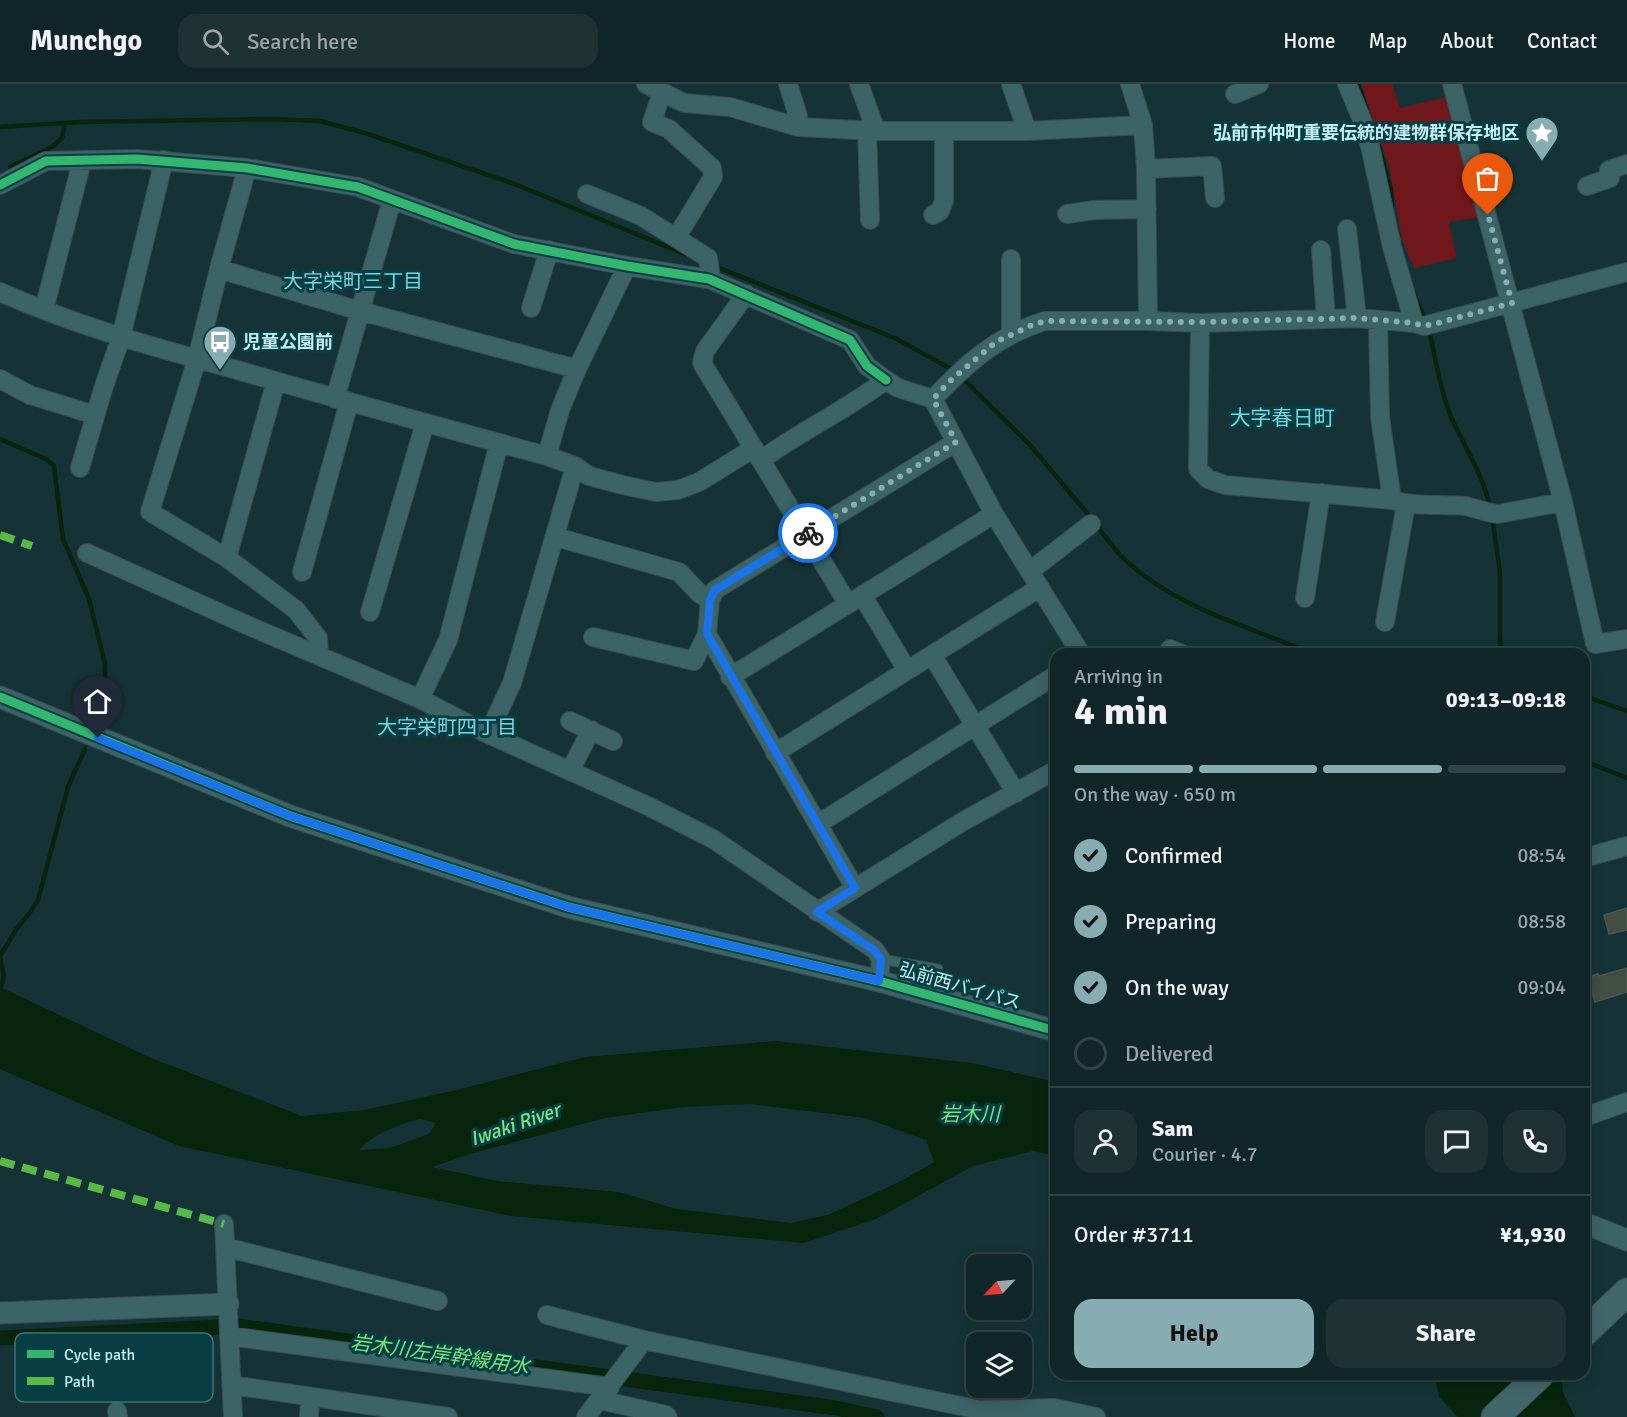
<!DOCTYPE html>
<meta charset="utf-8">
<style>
:root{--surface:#102628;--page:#1e3234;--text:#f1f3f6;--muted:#9ca5a8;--line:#304345;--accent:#87adb2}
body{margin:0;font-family:Signika,"Noto Sans JP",sans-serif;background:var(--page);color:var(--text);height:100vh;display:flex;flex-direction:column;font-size:22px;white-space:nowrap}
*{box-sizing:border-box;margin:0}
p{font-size:20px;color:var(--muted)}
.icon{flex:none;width:33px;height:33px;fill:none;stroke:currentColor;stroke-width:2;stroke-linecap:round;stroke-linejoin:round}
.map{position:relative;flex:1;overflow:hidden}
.side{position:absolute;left:1050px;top:564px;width:540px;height:732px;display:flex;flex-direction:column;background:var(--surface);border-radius:18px;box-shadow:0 3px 15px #0003,0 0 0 2px var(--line)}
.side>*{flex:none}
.needle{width:39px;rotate:244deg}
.buttons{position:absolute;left:966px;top:1170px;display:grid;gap:12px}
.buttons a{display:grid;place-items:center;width:66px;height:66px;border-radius:12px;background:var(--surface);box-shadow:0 3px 15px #0003,0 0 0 2px var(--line);font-size:30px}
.pin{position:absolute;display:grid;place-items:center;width:51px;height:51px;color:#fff;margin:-62px -26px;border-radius:50% 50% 50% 0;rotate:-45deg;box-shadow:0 0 6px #0007}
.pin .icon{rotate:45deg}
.courier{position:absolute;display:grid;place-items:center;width:60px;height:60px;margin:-30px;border:4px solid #1a73e8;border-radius:50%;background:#fff;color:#222;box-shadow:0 2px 8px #0007}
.summary em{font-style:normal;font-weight:800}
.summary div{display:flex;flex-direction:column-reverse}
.summary{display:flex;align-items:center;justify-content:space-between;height:102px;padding:0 24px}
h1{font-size:39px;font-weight:800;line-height:45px}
.bar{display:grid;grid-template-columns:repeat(4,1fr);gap:9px 6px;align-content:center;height:72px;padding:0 24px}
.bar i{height:8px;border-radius:4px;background:var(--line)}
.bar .active{background:var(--accent)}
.bar p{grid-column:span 4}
.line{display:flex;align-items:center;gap:15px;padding:0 24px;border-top:2px solid var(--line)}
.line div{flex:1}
.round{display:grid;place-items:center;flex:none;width:63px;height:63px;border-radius:18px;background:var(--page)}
ol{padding:0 24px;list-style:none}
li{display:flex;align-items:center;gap:18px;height:66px}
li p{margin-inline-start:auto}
li .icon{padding:6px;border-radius:50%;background:var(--accent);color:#111;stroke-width:4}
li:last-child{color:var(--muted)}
li i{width:33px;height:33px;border:3px solid var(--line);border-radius:50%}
.primary-button{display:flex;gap:12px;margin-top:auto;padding:12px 24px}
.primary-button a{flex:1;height:69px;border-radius:18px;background:var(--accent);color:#111;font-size:24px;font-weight:800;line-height:69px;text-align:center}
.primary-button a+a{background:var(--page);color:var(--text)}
header{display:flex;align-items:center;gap:36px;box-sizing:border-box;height:84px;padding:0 30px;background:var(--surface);border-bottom:2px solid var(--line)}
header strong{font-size:28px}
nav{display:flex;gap:33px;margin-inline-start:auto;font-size:21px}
.search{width:420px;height:54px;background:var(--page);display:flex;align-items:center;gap:15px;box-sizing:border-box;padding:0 21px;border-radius:18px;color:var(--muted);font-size:22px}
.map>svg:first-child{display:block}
.green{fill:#70171c}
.water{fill:#07240c;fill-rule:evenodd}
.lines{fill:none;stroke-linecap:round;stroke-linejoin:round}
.stream{stroke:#07240c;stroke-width:4.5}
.canal{stroke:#07240c;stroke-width:15}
.building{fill:#424d43;stroke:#4c574d;stroke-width:1.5}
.service-casing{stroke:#364d50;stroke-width:11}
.minor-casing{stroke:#364d50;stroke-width:20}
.tertiary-casing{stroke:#364d50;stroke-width:23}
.primary-casing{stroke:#364d50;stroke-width:29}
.service{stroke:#3c6366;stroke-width:9}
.minor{stroke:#3c6366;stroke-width:18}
.tertiary{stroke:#3c6366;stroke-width:21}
.primary{stroke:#42676b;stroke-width:27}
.quiet{stroke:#58b947;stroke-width:8;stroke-dasharray:15 8;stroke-linecap:butt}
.cycleway-casing{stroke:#073e43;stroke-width:13}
.cycleway{stroke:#33b770;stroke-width:9}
.done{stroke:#87adb2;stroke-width:6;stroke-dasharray:0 10.8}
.route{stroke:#1a73e8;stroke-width:8}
.labels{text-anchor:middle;stroke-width:6;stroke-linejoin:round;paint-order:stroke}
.poi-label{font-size:18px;font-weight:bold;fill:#c4eff4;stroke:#073e43;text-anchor:end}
.street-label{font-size:18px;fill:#c4eff4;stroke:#073e43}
.neighbourhood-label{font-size:20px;fill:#79d4de;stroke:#073e43}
.water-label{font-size:20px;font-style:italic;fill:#76e77d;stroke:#073e43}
.quarter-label{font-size:21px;fill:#79d4de;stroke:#073e43}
.key{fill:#073e43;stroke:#407378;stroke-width:1.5}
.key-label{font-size:16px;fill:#c4eff4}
</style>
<header>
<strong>Munchgo</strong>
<div class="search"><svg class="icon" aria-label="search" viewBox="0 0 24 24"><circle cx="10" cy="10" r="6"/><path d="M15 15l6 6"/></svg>Search here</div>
<nav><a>Home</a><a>Map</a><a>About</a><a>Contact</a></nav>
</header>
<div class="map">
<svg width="1627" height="1333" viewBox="0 0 1627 1333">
<rect width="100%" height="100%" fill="#153336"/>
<path class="green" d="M1361 0H1392L1400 24 1446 13 1480 133 1449 138 1457 174 1414 184 1402 156 1389 82Z"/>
<path class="water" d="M0 903 151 974 302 1032 364 1026 457 1006 585 973 776 957 972 979 1056 998V1072L1033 1067 973 1082 876 1135 804 1159 511 1132 179 1062 0 985ZM750 1020 865 1034 926 1056 934 1078 903 1096 828 1131 791 1139 677 1125 619 1108 497 1097 432 1083 473 1069 605 1034 683 1023ZM420 1035 436 1039 429 1050 390 1064 359 1066C375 1049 397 1041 420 1035Z
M1434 1290H1561L1563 1308 1575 1333H1458L1439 1313Z"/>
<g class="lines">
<path class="stream" d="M1358 0 1367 26
M0 43 80 38 274 35 320 37 365 49 512 99 690 172
M1379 62 1391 106 1392 124
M10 83 52 63 62 54 65 39
M714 182 897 255 951 285
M1413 207 1426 238
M1429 246C1436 275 1440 307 1452 335 1465 364 1484 392 1490 424
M964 296 1030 361 1091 434
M0 355 46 375 54 382 63 455 89 515 105 580V610
M1492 432 1500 489V559L1503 570
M1096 441C1104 451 1113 464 1122 473 1175 524 1249 543 1314 570
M1584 612 1627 627
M1584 677 1627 694
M0 872 17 844 29 830 38 816 68 703 85 665
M0 874 4 892 0 907"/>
<path class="canal" d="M0 1254 238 1242 836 1324 877 1333"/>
</g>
<path class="building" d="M1627 824V846L1609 850 1604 831Z
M1627 884V908L1595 918 1588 893 1598 890 1599 892Z"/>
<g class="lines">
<g class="service-casing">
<path id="service" d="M881 875 938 885"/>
</g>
<g class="minor-casing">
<path id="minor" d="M646 0 684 19 730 23 798 43 876 47H1027L1143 41
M788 0 798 32V43
M859 0 876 47
M1011 0 1027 47
M1130 0 1143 41 1146 85 1148 237
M1347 0 1362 36 1370 62 1392 163 1414 239
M1452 0 1563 418 1595 560 1627 555
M662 8 652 38 669 45 712 84 713 93 676 154 708 174 710 187 709 195
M1235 10 1259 0
M867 47 870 136
M247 84 219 185 197 275 150 428 227 474 296 526 318 554 319 571
M1146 85 1212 82 1215 114
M0 101 46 77 137 75 247 84 358 103 514 160 627 182 709 195 850 256 867 282 886 296
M1587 102 1610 94 1609 86 1627 80
M587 110 641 132 676 154
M1067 130 1094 126 1147 125
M933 131 940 127 944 117V47
M1347 145 1357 234
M1321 166 1326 235
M219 185 360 227 577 285
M0 208C76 242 157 264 237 286 340 316 444 344 547 372L575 382 589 392 623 401 656 408 678 406 699 398 754 364
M746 210 705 267 702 279 848 520
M531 224 549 166
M44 226 82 77
M1378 237 1380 333 1392 416
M1200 239 1198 385 1208 395 1225 401 1392 416C1416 423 1440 420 1465 422 1476 424 1486 429 1498 430L1563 418
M1011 250V175
M0 295 30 311 95 331
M335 315 392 116
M933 315C966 280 998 251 1045 237H1148L1200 239 1357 234 1414 239 1424 242 1627 188
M547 372 560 326 577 285 627 182
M761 376C801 347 846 326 886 296L898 304 933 315 994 430 1081 570
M80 384 103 305 121 253 164 76
M556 453 679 488 700 510 710 516
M87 469 249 542 420 615 488 650 650 723 713 755 875 866 881 875 879 897
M227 474 276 297
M1030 487 1091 440
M302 488 349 318
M862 511 907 586
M1305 514 1321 409
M370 528 425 339
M1385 538 1406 420
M593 553 694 577 707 550
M1170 565 1182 570
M932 571 1016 709
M730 593 994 430
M420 615 448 556 499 359
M570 637 613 657
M488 650 512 599 575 382
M775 669 1039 504
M570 687 591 646
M818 740 1056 591
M1584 774 1627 762
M855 804 707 550 710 516 715 506 956 358
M817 828 962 738 1056 686
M1584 1033 1627 1018
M224 1140 233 1333
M225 1163 438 1217
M547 1231 644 1256 980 1326 1055 1324 1096 1333
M229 1252 610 1303
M232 1301 448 1333
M600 1316 666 1331 668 1333
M117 1327 118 1333
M309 1333 310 1313
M586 1333 644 1256"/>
</g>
<g class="tertiary-casing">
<path id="tertiary" d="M0 613 290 732 568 823 879 897 1056 947
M1584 1139 1627 1156
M0 1229 228 1220"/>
</g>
<g class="primary-casing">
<path id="primary" d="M1584 1249 1627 1208
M1495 1333 1541 1290"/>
</g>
<use href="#service" class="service"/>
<use href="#minor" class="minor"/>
<use href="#tertiary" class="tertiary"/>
<use href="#primary" class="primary"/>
<path class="quiet" d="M0 451 32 462
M0 1077 224 1140"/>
<g class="cycleway-casing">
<path id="cycleway" d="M0 101 46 77 137 75 247 84 358 103 514 160 627 182 709 195 850 256 867 282 886 296
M0 613 290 732 568 823 879 897 1056 947"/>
</g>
<use href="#cycleway" class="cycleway"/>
</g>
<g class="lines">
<path class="done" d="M808 449 956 358 933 315 950 297 996 258 1030 242 1045 237 1200 238 1357 234 1414 239 1424 242 1434 240 1512 219 1488 131"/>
<path class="route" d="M98 654 290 732 568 823 879 897 881 875 874 866 817 828 855 804 707 550 710 516 715 506 808 449"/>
</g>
<defs>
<g id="sight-pin" transform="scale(1.725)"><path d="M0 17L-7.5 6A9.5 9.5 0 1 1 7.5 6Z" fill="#87adb2" stroke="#073e43"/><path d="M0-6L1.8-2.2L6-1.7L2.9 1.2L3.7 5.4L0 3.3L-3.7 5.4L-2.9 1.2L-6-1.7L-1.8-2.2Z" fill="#fff"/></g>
<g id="bus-pin" transform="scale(1.725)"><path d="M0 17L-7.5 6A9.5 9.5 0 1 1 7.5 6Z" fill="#87adb2" stroke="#073e43"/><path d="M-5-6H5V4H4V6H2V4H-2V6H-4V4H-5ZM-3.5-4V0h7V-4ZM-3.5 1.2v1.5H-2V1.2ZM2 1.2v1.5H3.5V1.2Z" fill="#fff"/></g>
</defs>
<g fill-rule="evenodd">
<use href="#sight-pin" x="1542" y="49"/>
<use href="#bus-pin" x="220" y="258"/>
</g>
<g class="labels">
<g class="poi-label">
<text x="1519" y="55">弘前市仲町重要伝統的建物群保存地区</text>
<text x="243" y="264" text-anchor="start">児童公園前</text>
</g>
<g class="street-label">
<text transform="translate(960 902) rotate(16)" y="6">弘前西バイパス</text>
</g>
<g class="neighbourhood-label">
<text x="353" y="204">大字栄町三丁目</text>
<text x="447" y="650">大字栄町四丁目</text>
</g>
<g class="water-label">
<text x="970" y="1037">岩木川</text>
<text transform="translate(515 1040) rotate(-19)" y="7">Iwaki River</text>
<text transform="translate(440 1270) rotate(8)" y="7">岩木川左岸幹線用水</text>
</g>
<g class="quarter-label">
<text x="1282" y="341">大字春日町</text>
</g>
</g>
<rect x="15" y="1249" width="198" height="69" rx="9" class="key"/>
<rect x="27" y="1266" width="27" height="8" fill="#33b770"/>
<rect x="27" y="1293" width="27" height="8" fill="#58b947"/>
<g class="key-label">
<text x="64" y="1276">Cycle path</text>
<text x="64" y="1303">Path</text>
</g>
</svg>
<div class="buttons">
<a><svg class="needle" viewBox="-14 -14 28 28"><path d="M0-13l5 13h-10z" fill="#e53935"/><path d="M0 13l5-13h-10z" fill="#9ca5a8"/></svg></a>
<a><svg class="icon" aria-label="layers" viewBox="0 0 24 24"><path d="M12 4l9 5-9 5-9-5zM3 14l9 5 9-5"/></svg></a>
</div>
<div class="pin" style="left:1488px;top:131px;background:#ea580c"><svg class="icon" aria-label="bag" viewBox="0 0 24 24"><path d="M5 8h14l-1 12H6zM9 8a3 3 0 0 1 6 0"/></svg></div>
<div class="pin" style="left:98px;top:654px;background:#1f2937"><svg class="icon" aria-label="home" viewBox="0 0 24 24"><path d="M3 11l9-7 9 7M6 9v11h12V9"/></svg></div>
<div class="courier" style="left:808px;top:449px"><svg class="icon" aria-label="bike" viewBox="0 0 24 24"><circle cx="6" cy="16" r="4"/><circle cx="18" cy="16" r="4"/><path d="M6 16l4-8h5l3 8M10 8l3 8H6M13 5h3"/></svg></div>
<section class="side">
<div class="summary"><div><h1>4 min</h1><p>Arriving in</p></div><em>09:13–09:18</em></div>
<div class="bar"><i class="active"></i><i class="active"></i><i class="active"></i><i></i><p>On the way · 650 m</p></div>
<ol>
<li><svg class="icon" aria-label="check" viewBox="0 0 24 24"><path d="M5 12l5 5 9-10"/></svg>Confirmed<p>08:54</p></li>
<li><svg class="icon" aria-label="check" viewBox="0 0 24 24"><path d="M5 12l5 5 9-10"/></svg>Preparing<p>08:58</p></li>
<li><svg class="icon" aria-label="check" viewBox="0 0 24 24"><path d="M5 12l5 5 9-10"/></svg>On the way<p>09:04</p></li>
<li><i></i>Delivered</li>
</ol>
<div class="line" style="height:108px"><a class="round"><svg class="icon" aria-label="person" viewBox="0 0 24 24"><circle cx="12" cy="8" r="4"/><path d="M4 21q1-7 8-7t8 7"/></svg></a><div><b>Sam</b><p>Courier · 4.7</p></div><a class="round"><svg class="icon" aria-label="chat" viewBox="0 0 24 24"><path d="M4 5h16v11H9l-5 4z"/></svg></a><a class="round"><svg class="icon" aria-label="phone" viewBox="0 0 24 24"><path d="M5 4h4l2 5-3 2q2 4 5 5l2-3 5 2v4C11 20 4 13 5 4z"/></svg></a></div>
<div class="line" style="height:78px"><div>Order #3711</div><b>¥1,930</b></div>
<div class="primary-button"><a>Help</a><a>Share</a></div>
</section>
</div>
